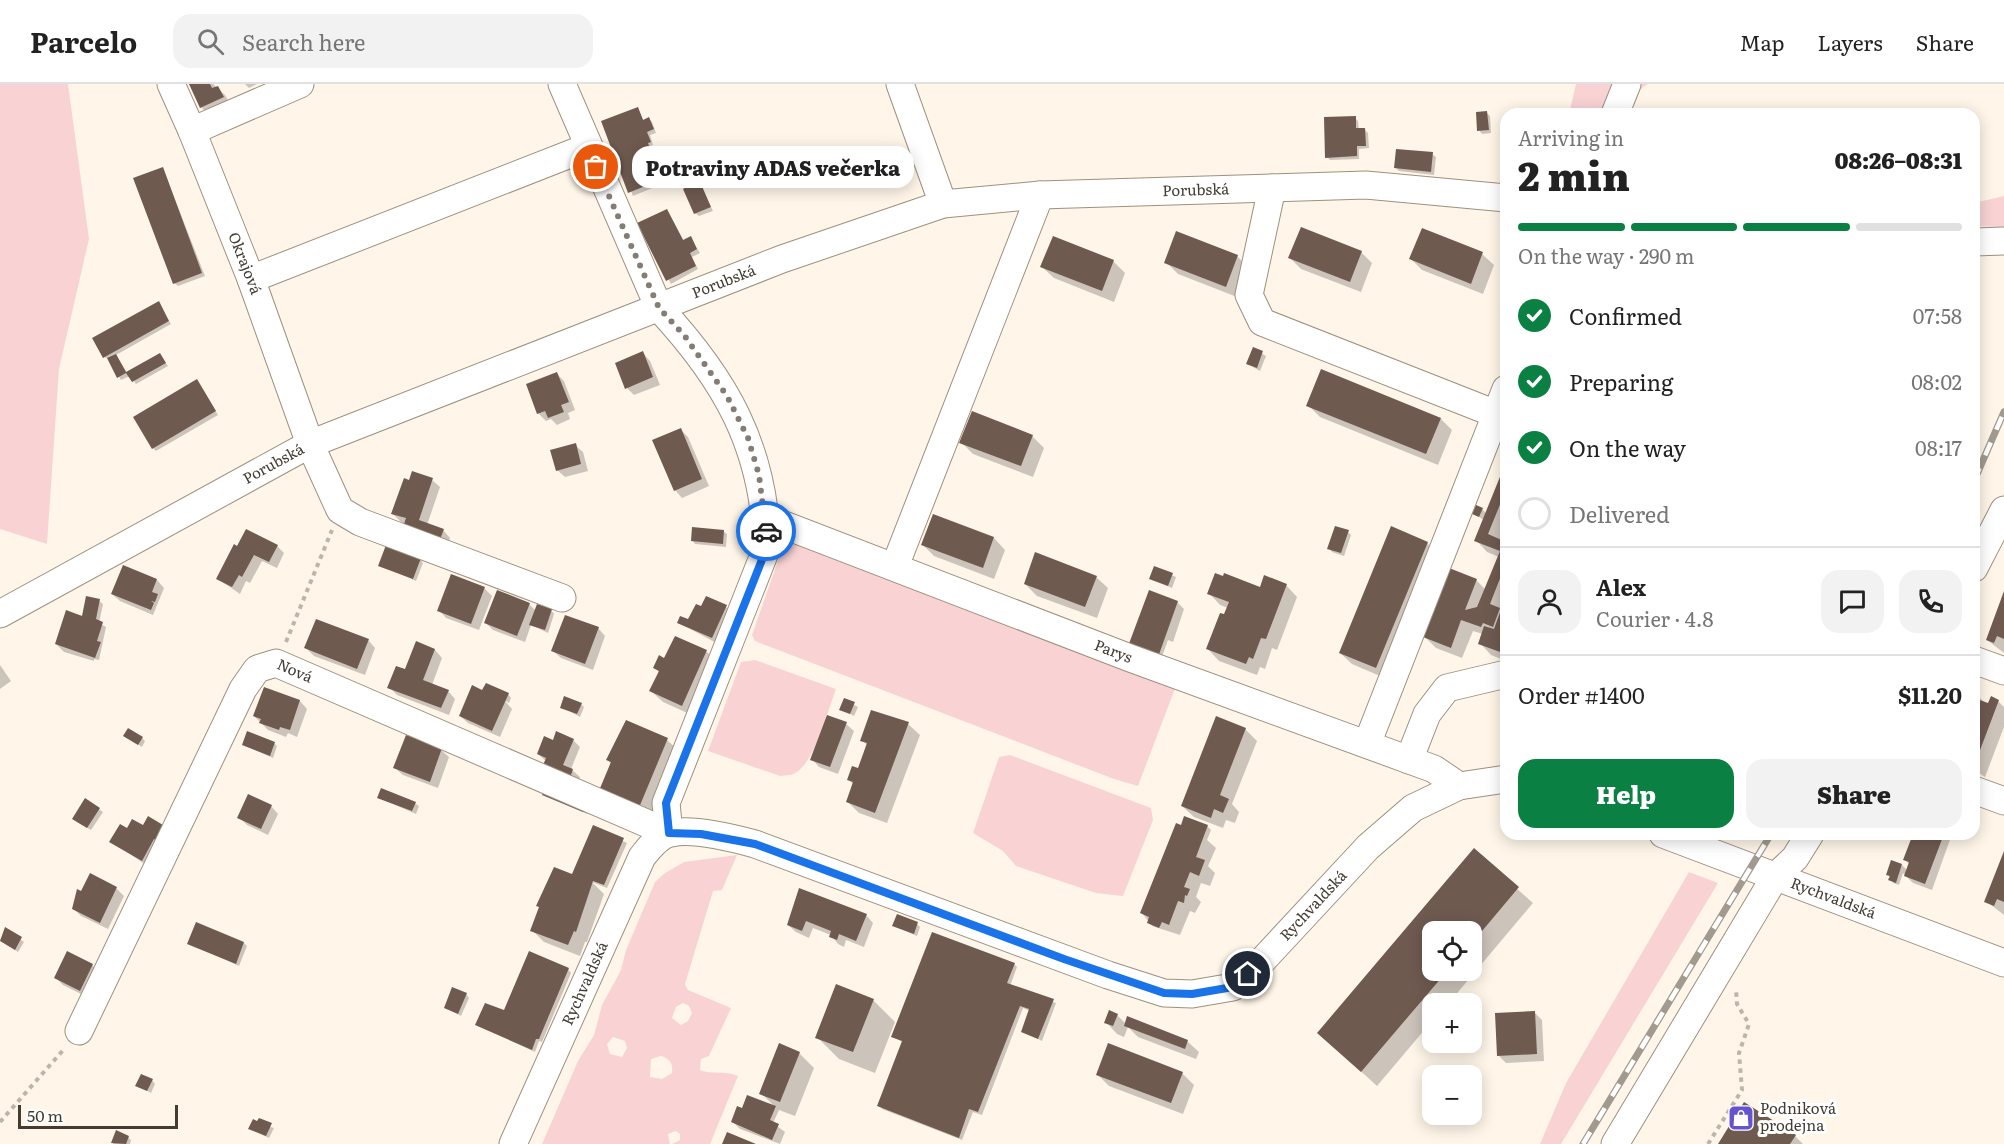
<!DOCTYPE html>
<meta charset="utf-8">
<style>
:root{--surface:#fff;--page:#f2f2f2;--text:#222;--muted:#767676;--line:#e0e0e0;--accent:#0b8043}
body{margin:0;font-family:Literata,serif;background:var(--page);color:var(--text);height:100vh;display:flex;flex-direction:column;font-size:22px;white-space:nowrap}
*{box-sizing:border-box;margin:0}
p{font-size:20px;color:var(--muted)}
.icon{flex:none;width:33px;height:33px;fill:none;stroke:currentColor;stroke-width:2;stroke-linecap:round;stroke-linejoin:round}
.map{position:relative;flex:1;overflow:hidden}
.panel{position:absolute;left:1500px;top:24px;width:480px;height:732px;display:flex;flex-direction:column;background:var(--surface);border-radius:18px;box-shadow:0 3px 15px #0003}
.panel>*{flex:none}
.fabs{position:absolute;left:1422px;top:837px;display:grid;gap:12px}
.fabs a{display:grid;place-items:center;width:60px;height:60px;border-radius:12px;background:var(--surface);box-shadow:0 3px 15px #0003;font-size:30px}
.scale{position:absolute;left:18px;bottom:15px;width:160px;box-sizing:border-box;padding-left:6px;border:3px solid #423c33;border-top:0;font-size:16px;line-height:21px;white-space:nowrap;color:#423c33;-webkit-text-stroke:4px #fff;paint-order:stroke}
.pin{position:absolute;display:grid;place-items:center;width:51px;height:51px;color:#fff;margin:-26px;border:3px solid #fff;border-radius:50%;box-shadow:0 2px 6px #0007}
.courier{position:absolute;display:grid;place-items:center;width:60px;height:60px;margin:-30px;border:4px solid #1a73e8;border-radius:50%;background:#fff;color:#222;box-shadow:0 2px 8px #0007}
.bubble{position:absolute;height:42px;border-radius:18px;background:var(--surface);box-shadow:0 3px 15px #0003;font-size:20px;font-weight:800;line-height:42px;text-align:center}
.summary em{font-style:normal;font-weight:800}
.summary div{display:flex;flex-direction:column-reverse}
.summary{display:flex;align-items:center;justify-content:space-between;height:102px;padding:0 18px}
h1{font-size:39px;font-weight:800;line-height:45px}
.bar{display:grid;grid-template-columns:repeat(4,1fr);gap:9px 6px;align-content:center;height:72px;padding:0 18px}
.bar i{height:8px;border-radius:4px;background:var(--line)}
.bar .active{background:var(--accent)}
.bar p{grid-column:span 4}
.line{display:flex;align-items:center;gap:15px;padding:0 18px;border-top:2px solid var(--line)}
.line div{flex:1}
.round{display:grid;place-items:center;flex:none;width:63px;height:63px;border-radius:18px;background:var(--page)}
ol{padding:0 18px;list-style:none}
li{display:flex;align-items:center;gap:18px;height:66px}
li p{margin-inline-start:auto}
li .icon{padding:6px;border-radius:50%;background:var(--accent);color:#fff;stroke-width:4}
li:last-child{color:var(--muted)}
li i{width:33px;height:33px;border:3px solid var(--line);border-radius:50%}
.primary-button{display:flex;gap:12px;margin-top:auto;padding:12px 18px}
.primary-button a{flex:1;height:69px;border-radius:18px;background:var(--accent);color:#fff;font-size:24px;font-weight:800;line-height:69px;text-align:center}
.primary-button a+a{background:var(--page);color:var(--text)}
header{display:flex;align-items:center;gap:36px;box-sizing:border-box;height:84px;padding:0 30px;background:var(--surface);border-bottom:2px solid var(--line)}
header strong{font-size:28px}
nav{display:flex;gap:33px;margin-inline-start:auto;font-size:21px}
.search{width:420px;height:54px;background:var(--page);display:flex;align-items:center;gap:15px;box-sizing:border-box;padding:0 21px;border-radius:18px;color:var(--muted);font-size:22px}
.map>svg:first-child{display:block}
.green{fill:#f9d3d4;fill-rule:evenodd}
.shadow{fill:#0003;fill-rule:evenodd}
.building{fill:#6f5a50}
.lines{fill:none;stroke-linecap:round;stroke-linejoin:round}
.minor-casing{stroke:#9e907d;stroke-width:29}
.path{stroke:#bdb5a9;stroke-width:4;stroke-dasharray:4.5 4.5;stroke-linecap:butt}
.minor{stroke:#fff;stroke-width:27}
.rail-casing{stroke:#a29a8f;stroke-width:7}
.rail{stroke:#fff;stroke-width:4.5;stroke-dasharray:14;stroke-linecap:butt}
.done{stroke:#847d73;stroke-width:6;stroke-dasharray:0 10.8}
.route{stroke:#1a73e8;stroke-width:8}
.labels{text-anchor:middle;stroke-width:6;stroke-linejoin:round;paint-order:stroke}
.street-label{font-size:15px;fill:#423c33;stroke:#fff}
.poi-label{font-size:15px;fill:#423c33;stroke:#fff;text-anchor:start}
</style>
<header>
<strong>Parcelo</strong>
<div class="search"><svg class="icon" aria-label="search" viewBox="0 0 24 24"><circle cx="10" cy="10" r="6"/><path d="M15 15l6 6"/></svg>Search here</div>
<nav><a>Map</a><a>Layers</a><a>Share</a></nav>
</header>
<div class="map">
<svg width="2004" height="1060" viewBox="0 0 2004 1060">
<rect width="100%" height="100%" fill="#fff6e9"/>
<path class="green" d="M0 0H68L89 155 59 285 47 460 0 445Z
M1576 0H1648L1605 30H1569Z
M2004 112V143L1974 142V119Z
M804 457 1176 602 1138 702 1114 695 755 557 752 551 780 471 792 459Z
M755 576 836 605C828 626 816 674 798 687 793 692 787 691 780 692L708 667 741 578Z
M1010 671 1151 724 1153 736 1123 812 1096 809 1016 782 1003 767 973 749 999 673Z
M737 771 722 806 713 807 685 900 688 906 731 924 709 972 701 975 700 986C712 991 725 986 738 992L710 1060H672L680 1056V1050L676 1047 668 1050 670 1060H542L578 977 594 951 602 921 621 886 626 866 655 798 665 789 684 778ZM683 919 689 922 692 929 688 937 681 941 672 934 676 923ZM613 953 625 957 627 964 622 973 610 970 607 960ZM661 972C670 975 673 979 672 989L662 995 650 993 651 975Z
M1689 788 1718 799 1561 1060H1540L1566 999Z"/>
<path class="shadow" d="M191 0H213L225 11 231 21 209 31 201 23Z
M245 0H257L249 4Z
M638 25 644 37 649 35 652 38 656 49 650 51 653 61 650 62 662 100 633 112 603 38Z
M1487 29 1490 32 1491 49 1482 50 1479 46Z
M1355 34 1358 37 1359 46H1365L1368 49 1369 64 1359 65V75L1330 76 1327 73Z
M1432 70 1436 73 1434 91 1399 87 1396 84Z
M697 77 704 90 700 92 697 88Z
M163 85 205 192 178 202 174 199Z
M697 95 713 127 699 132 695 129Z
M667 126 684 157 690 154 700 169 692 173 698 185 671 200 639 140Z
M1361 168 1372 179 1361 208 1301 185 1290 174Z
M1482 170 1494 181 1483 210 1422 186 1411 175Z
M1237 172 1249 184 1237 213 1178 190 1166 178Z
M1113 177 1125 189 1114 218 1054 194 1042 183Z
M158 219 171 240 116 271 127 289 160 271 168 282 136 300 130 292 121 296 109 275 104 273Z
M1254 265 1266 272 1260 287 1248 280Z
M643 269 650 277 660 301 634 311 627 304Z
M1322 287 1441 335 1452 346 1438 381 1320 333 1308 321Z
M557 290 564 297 575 326 568 329 570 335 557 341 551 335 546 337 538 329Z
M197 297 218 331 156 367 153 364Z
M681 346 688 353 709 402 682 414 675 406Z
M1032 352 1044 364 1033 393 973 370 961 358Z
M575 361 583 368 588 387 565 393 557 386Z
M1506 381V444L1501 457 1506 459V577L1491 571 1480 559 1483 550 1473 547 1462 574 1436 564 1425 553 1476 496 1486 506 1499 473 1487 468 1476 456 1484 436 1474 430 1482 425 1487 430Z
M432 396 440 403 427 441 443 446 450 454 447 465 400 437 393 430Z
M934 432 994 454 1005 466 994 495 934 472 923 461Z
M723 447 727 450 726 463 695 460 692 456Z
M1348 448 1351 451 1344 472 1332 468 1329 464Z
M1427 459 1439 471 1387 595 1352 580 1340 569Z
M235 462H277L284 469 277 484 262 477 250 499 246 497 240 510 218 495Z
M420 475 423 479 416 497 379 481Z
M1155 484 1176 493 1172 504 1151 495Z
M1096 493 1108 504 1097 534 1037 512 1025 500Z
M157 496 164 504 153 531 120 517 112 510Z
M1286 501 1297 513 1277 566 1272 564 1265 585 1260 583 1257 591 1219 577 1208 565 1228 524 1220 521 1209 509Z
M484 504 492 512 479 546 446 534 439 526Z
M2004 511V569L1987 556Z
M99 517 103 520 99 539 106 543 99 576 94 575V577L64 568 56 560 67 528 83 532Z
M1177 518 1184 525 1173 558 1168 556 1160 578 1133 568Z
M529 520 536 527 551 526 554 530 548 549 531 541 525 558 493 546 486 539Z
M726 523 734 530 720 561 679 539 689 537 700 524Z
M598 544 605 552 593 586 561 574 553 567Z
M675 554 707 568 718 579 694 632 663 618 651 607 660 589 655 584 665 576Z
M368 556 375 564 365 591 314 572 306 564Z
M417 559 435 566 442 574 432 601 448 607 455 615 449 631 397 611 389 603 406 587Z
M0 581 11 597 0 605Z
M265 605 300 617 307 625 297 653 288 649 286 653 268 646 254 632Z
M483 608 508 610 511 614 509 619 504 616 512 625 500 653 468 639 460 632Z
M1974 608 1987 621 1998 617 2004 623V643L1985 693 1974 686Z
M845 616 858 623 854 632 841 625Z
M581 620 584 623 580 633 562 623Z
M872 628 908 640 920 651 887 739 859 729 847 717 854 701 848 695 859 686 868 662 862 656Z
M828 633 846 640 854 647 838 690 819 683 812 675Z
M627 638 667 656 679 667 649 736 608 676Z
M1245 645 1257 657 1232 720 1239 728 1235 739 1226 736 1223 744 1194 733 1182 722Z
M407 653 441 666 449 673 438 704 403 691 395 684Z
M142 654 145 657 142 663 129 655Z
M573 656 580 663 571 685 580 693 576 704 538 670 554 658Z
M274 659 277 662 273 674 244 661Z
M544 711 589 725 587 730Z
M379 714 415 719 419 722 416 730Z
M85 716 103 728 91 746 77 738Z
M271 722 278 730 268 751 247 741 239 733Z
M1207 742 1211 746 1207 756 1216 764 1208 782 1215 789 1210 802 1201 799 1196 813 1201 818 1195 829 1190 827 1180 851 1152 842 1142 829Z
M594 743 627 759 607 804 592 798 604 810 587 858H585L580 872 544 858 532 846 573 791Z
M128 746H167L149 783 111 757Z
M1915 750H1952L1932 806 1913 799 1903 789 1899 801 1893 799 1888 791 1902 781 1907 786 1909 780 1905 776Z
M1474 767 1533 819 1448 920H1432V937L1377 1002 1319 949ZM1432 848H1472V886H1432Z
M2004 771V831L1986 817Z
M116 804 124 812 108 845 81 832 74 825Z
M800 806 866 831 873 839 864 863 846 856 844 863 838 860 831 851 813 844 809 854 796 848 788 841Z
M917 840 920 843 917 852 894 842Z
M6 845 24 858 18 868 0 856Z
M189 859H244L247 862 239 882Z
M1014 880 1017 883 1010 902 1056 919 1042 957 1022 947 1030 927 1023 924 982 1031 973 1028 962 1056 882 1025 879 1021 903 958 893 953Z
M92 881 100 889 87 913 63 901 56 894Z
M568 885 571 889 542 958 539 957 535 968 477 941 505 928Z
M466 910 469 914 461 932 445 923Z
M873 916 895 938 875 989 839 975 817 953Z
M1534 928 1542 936 1544 977 1506 979 1498 971Z
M1117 931 1126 940 1187 957 1199 968 1196 975 1138 953 1128 943 1124 953 1117 950 1106 938Z
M799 969 814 984 795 1032 779 1026 773 1039 785 1048 780 1060 740 1045 733 1038 742 1026 748 1012 776 1024 761 1009Z
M1182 989 1194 1001 1183 1030 1109 1002 1097 990Z
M152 996 155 1000 151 1009 137 1001Z
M258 1039 274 1044 269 1054 250 1045Z
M117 1048 128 1053 131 1056 130 1060H113Z
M1795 1052 1803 1060H1720Z"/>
<path class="building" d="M189 0H210L212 4 218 2 224 13 200 24Z
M638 23 643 36 649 33 654 45 647 48 651 58 648 59 660 96 628 109 601 37Z
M1487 27 1489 46 1477 47 1476 28Z
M1356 32V44H1365L1366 62H1357V72L1325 74 1324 33Z
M1396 65 1433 68 1431 88 1394 84Z
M697 76 702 86 696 89 691 79Z
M163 83 202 189 173 200 133 94Z
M698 93 711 123 694 130 683 105 690 101 689 98Z
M667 125 683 156 691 152 697 165 690 169 696 182 666 197 637 139Z
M1301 143 1362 167 1350 198 1288 174Z
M1422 144 1483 168 1471 200 1409 175Z
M1176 147 1238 171 1226 203 1164 179Z
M1053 152 1114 176 1102 207 1040 183Z
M159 217 169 237 103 274 92 254Z
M1253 263 1263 267 1257 284 1246 280Z
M643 267 653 293 625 305 615 279Z
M160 269 166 279 132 298 126 289 117 294 107 274 116 270 126 288Z
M1321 285 1441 334 1426 370 1306 322Z
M557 288 569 318 561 321 564 328 548 334 545 327 537 330 526 300Z
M197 295 216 327 152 365 133 333Z
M972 327 1033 351 1021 382 959 359Z
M681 344 702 395 674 407 652 356Z
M576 359 581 380 556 387 550 366Z
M1506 378V421L1501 418 1488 450 1506 458V479L1490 520 1500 524 1493 543 1483 539 1481 543 1461 536 1451 564 1423 553 1449 484 1477 495 1465 526 1477 523 1500 467 1474 457Z
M412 387 433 394 419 436 444 445 439 458 402 446 406 434 391 430 404 394 409 396Z
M1476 421 1483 424 1479 433 1472 430Z
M933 430 994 453 983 484 921 461Z
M1335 442 1349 446 1341 469 1327 465Z
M1391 442 1428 458 1376 584 1339 569Z
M692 443 724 446 723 460 691 457Z
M246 445 278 461 269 478 254 471 242 493 239 491 232 503 216 495 234 460 237 462Z
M386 461 421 474 413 495 378 482Z
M1035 468 1097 492 1085 523 1024 500Z
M123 481 157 495 152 508 158 510 155 518 151 517 154 519 151 526 111 510Z
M1154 482 1173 489 1168 502 1149 495Z
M1215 489 1223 492 1224 489 1260 503 1264 491 1287 500 1266 555 1261 554 1253 575 1249 573 1246 580 1206 565 1220 529 1224 530 1229 518 1207 510Z
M451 490 485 503 471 540 437 527Z
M497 506 530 519 517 552 484 539Z
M1149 506 1178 517 1157 576 1127 565Z
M2004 507V555L1997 552 1994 559 1986 556Z
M86 512 100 515 96 535 103 538 97 557 101 558 95 574 55 560 66 526 82 532Z
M706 512 727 521 712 554 677 539 680 532 688 535 696 520 701 522Z
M1506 512V572L1503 571V569L1478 560 1484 542 1494 545Z
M537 520 552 525 545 546 529 541Z
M565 531 599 543 585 580 551 567Z
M316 535 369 555 357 585 304 564Z
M675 552 707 566 682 622 649 607 659 587 653 584 659 571 664 574Z
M416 557 435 565 423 596 449 606 441 624 387 604 396 582 405 585Z
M486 599 509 609 492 647 459 632 472 601 482 606Z
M264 603 300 616 290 646 280 643 279 646 259 639 261 635 253 632Z
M564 612 582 619 577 630 560 624Z
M1991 612 1999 616 1974 682V614L1988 619Z
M844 614 855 618 850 630 839 626Z
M871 626 909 638 875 729 846 718 853 698 847 696 852 682 858 684 867 659 860 657Z
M827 631 847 638 830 683 810 676Z
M1216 632 1246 644 1220 711 1229 715 1223 729 1214 725 1211 734 1181 722Z
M626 636 668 654 638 726 598 709 611 678 606 676Z
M128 644 143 653 138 661 123 652Z
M247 647 275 658 270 672 242 661Z
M556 647 574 655 563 681 573 685 569 697 541 686 546 674 537 670 544 652 553 656Z
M406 651 442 664 430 698 393 684Z
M381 704 416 718 412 727 377 714Z
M545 704 587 721 583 728 542 711Z
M248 710 272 721 261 745 237 734Z
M85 714 100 724 87 744 72 735Z
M148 732 168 744 160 758 154 755 142 777 109 758 120 740 127 744 132 735 143 741Z
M1184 732 1208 741 1196 773 1205 776 1199 792 1190 788 1184 803 1190 805 1187 812 1185 811 1184 819 1178 817 1169 841 1162 838 1159 844 1147 839 1149 833 1140 829 1176 739 1181 741Z
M593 741 624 754 604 801 593 797 576 848 574 847 568 861 530 847 539 823 536 822 554 783 572 790Z
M1913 750H1944L1925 800 1904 792 1909 778 1903 776Z
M1474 764 1519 803 1472 859V848H1432V886H1448L1361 988 1317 949Z
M2004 767V818L1997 815 1994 822 1984 818Z
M1891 776 1902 780 1896 799 1888 796 1890 792 1886 791Z
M90 789 117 803 100 839 72 825 77 805 81 807Z
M799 804 867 830 856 857 839 850 837 856 829 853 831 847 806 837 802 847 787 841Z
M897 830 918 838 914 850 892 842Z
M196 838 244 858 236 880 187 860Z
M5 843 22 853 15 866 0 857Z
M932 848 1015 879 1007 899 1054 915 1038 955 1021 948 1029 925 1020 922 978 1028 969 1025 959 1054 877 1022 902 957 891 953Z
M67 867 93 880 80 907 54 894Z
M529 867 569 884 539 955H536L532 966 475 941 485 919 504 926Z
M836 900 874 915 853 968 815 954Z
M452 903 467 909 458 930 444 924Z
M1109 926 1118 930 1113 942 1104 939Z
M1535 927 1537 970 1497 972 1495 929Z
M1127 932 1188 956 1185 965 1124 942Z
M779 959 800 968 780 1018 759 1010Z
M1108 959 1183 988 1171 1019 1096 991Z
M141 990 153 995 147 1007 135 1002Z
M747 1011 776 1022 770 1036 779 1040 772 1056 731 1038 737 1022 742 1024Z
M1744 1018 1796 1051 1790 1060H1718Z
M259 1034 272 1039 266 1052 248 1045 253 1035 257 1037Z
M116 1046 129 1052 126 1060 111 1059Z
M727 1048 756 1060H722Z"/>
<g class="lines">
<g class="minor-casing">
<g id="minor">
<path id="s1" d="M171 0 192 47 251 195 310 360 340 426 360 438 562 514"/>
<path d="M900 0 943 120"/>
<path d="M1615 30 1627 0"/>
<path d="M192 47 300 0"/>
<path d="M1272 104 1249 211 1262 238 1496 330"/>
<path d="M1974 158 2004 157"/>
<path d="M251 195 588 63"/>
<path id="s2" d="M766 434 1130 574 1434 685 1459 702"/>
<path d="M895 482 1040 111"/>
<path d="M1974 484 2004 426"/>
<path id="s3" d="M0 530 310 360 782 175 943 120 1040 111 1366 101 1506 114"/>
<path d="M1974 576 2004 587"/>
<path d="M1367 660 1506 305"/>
<path d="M1409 676 1427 630 1447 604 1506 590"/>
<path d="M1974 706 2004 717"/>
<path id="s4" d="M1663 750 2004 879"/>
<path id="s5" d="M79 947 243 605 257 585 276 579 669 749 666 719 767 463C764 363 726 296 659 224L562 0"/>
<path id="s6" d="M513 1060 642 773C650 763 659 751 671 749 693 744 733 754 755 760L1108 891 1164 909 1192 910 1233 903 1262 877 1368 763 1413 724 1459 702 1506 695"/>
<path d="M1615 1060 1775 793 1795 774 1810 750"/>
</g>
</g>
<path class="path" d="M286 558 332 446
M1731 1035 1734 1030
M0 1038 65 964
M1708 1060 1742 1006 1739 969 1749 940 1737 920 1736 905"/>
<use href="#minor" class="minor"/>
<g class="rail-casing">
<path id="rail" d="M1974 397 2004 328
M1583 1060 1771 750"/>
</g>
<use href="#rail" class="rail"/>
</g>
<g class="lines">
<path class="done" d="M596 83 659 224 684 251 727 312 748 354 759 391 766 447"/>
<path class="route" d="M766 447 767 463 666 719 669 749 701 750 755 760 1064 875 1164 909 1192 910 1233 903 1248 890"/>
</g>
<defs>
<g id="shop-square" transform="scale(1.35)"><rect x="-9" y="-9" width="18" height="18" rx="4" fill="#6454ce" stroke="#fff"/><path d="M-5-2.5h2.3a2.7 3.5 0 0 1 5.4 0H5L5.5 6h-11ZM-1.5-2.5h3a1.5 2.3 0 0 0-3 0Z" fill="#fff"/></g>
</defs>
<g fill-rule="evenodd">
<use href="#shop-square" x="1741" y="1034"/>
</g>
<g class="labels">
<g class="street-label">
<text dy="5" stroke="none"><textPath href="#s3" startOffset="1284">Porubská</textPath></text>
<text dy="5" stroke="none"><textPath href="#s1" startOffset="194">Okrajová</textPath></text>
<text dy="5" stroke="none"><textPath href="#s3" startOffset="798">Porubská</textPath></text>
<text dy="5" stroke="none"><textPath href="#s3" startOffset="312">Porubská</textPath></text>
<text dy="5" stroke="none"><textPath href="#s2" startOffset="372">Parys</textPath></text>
<text dy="5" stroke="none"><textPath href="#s5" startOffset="444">Nová</textPath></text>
<text dy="5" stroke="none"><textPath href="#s4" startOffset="182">Rychvaldská</textPath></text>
<text dy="5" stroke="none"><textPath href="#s6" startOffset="1058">Rychvaldská</textPath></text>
<text dy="5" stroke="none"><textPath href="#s6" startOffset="176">Rychvaldská</textPath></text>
</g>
<g class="poi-label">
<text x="1760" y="1030">Podniková<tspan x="1760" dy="17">prodejna</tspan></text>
</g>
</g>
</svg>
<div class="fabs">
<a><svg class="icon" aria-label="locate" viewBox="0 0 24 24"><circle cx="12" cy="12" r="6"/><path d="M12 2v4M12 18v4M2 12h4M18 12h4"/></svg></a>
<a>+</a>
<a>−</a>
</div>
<div class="scale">50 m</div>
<div class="pin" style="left:596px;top:83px;background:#ea580c"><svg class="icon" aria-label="bag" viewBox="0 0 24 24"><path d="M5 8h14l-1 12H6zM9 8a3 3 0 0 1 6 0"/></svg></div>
<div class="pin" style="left:1248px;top:890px;background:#1f2937"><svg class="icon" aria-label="home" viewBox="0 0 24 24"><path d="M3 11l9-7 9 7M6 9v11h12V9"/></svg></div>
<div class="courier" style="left:766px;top:447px"><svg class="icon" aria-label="car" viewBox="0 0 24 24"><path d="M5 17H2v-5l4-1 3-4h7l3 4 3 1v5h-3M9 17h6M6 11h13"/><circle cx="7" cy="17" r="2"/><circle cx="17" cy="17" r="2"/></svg></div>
<div class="bubble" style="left:632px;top:62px;width:282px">Potraviny ADAS večerka</div>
<section class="panel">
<div class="summary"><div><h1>2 min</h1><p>Arriving in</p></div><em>08:26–08:31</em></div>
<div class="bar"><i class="active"></i><i class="active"></i><i class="active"></i><i></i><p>On the way · 290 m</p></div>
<ol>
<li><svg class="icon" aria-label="check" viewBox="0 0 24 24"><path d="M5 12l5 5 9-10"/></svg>Confirmed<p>07:58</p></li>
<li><svg class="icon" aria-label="check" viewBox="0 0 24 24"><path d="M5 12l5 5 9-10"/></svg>Preparing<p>08:02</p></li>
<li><svg class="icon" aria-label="check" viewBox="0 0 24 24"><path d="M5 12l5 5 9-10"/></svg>On the way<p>08:17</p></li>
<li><i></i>Delivered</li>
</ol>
<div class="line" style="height:108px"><a class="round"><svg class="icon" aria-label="person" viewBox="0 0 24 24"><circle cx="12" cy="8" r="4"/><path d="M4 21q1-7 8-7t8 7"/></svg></a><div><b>Alex</b><p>Courier · 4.8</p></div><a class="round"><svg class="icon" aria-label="chat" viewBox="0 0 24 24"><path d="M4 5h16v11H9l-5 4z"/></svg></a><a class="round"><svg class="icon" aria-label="phone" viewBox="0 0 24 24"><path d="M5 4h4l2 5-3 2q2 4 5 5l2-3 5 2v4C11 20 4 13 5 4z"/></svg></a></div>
<div class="line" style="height:78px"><div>Order #1400</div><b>$11.20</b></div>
<div class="primary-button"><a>Help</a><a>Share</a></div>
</section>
</div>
